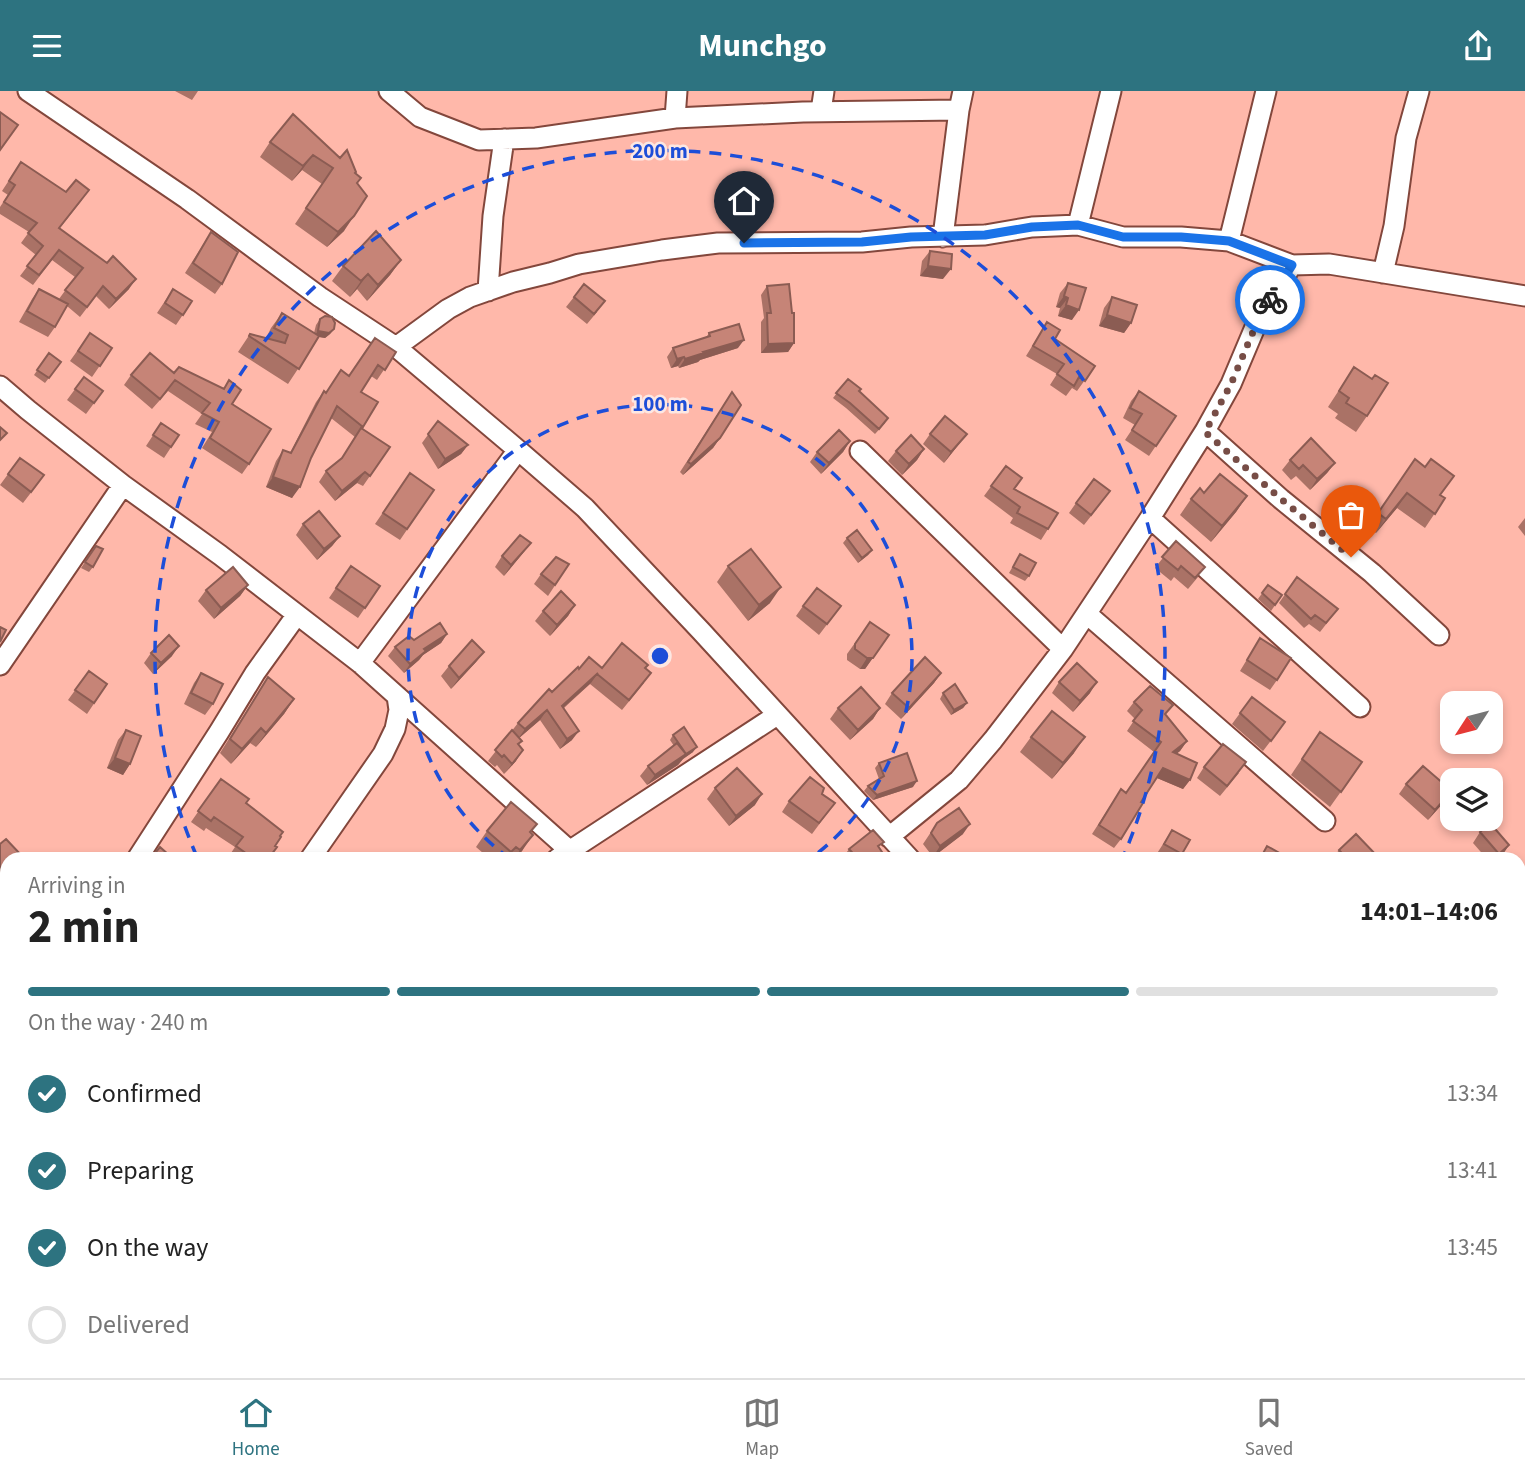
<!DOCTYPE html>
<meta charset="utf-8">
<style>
:root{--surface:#fff;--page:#f2f2f2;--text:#222;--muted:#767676;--line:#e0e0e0;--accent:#2d7380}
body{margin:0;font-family:"Source Sans 3",sans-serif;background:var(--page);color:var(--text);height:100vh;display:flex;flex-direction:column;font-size:26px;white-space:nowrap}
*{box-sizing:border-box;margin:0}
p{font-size:23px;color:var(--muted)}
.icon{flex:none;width:38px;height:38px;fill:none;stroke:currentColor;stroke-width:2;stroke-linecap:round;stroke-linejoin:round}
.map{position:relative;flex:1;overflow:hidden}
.side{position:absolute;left:0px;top:761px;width:1526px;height:527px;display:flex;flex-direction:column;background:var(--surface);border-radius:21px 21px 0 0;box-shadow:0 4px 10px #0003}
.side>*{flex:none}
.needle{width:46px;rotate:234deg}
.controls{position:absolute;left:1440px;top:600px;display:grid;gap:14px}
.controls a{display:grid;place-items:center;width:63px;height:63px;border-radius:14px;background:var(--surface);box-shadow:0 4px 10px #0003;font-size:35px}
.pin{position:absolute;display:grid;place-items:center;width:60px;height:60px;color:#fff;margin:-72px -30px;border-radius:50% 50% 50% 0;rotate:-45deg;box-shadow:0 0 7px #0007}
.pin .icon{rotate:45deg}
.courier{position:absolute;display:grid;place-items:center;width:70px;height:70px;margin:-35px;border:5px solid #1a73e8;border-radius:50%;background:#fff;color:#222;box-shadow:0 2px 9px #0007}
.summary em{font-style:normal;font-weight:700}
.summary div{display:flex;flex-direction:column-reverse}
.summary{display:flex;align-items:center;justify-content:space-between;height:119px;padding:0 28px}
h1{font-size:46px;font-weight:700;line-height:52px}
.bar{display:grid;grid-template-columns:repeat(4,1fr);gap:10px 7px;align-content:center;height:84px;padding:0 28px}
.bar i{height:9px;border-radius:5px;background:var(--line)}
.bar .active{background:var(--accent)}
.bar p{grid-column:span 4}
ol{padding:0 28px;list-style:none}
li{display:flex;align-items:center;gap:21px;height:77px}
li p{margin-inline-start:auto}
li .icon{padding:7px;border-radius:50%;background:var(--accent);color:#fff;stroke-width:4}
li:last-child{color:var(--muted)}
li i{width:38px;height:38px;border:4px solid var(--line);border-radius:50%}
header{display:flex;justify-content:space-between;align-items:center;height:91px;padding:0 28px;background:var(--accent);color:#fff;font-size:32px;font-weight:700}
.tabs{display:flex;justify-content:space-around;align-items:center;height:98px;border-top:2px solid var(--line);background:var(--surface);font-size:19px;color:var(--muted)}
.tabs a{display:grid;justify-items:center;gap:4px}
.tabs .active{color:var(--accent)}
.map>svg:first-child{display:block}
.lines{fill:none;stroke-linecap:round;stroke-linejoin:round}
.minor-casing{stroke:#83473c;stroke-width:23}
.minor{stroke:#fff;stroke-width:19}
.wall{fill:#aa7266}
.shaded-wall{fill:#8b5c53}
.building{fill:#c68477;stroke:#8b5c53;stroke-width:2}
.done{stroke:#774d46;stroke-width:7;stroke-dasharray:0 12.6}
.route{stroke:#1a73e8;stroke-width:9}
.ring{fill:none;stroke:#1d4ed8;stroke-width:3.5;stroke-dasharray:12 9}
.centre{fill:#1d4ed8;stroke:#fde7e2;stroke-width:3.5}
.ring-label{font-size:21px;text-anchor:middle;font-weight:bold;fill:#1d4ed8;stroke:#fde7e2;stroke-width:5;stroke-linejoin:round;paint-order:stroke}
</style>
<header><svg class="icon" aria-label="menu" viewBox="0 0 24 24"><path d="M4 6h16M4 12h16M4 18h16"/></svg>Munchgo<svg class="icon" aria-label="share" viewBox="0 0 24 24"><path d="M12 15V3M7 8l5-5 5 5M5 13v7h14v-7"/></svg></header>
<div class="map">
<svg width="1525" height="1287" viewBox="0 0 1525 1287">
<rect width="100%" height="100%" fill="#ffb8aa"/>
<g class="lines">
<g class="minor-casing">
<path id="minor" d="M28 0 187 108 320 206 396 256 518 359 585 417 701 540 910 768
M389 0 420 26 479 49 536 47 675 27 803 21 959 19
M821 20 824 0
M675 27 677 0
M1078 134 1111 0
M943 146 959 19 963 0
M1229 150 1266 0
M1383 182 1394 135 1406 47 1419 0
M488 200 493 125 504 48
M396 256 448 218 470 206 513 191 550 182 579 173 662 159 718 152 862 151 911 146 985 144 1032 136 1078 134 1123 146H1181L1229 150 1292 174 1329 173 1525 205
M0 295 28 319 123 394 220 464 360 572 569 759
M1205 340 1281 408 1372 482 1439 544
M860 360 1063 558
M1150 427 1360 616
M1087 523 1325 730
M360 572 518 359
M0 574 123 394
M889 746 959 689 993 649 1063 558 1150 427 1205 340 1231 293 1261 222 1292 174
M137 768 219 641 255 582 296 525
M310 768 383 663 395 638 399 619 397 605
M557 768 777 624
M0 920 7 924
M1519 942H1525
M1519 970 1525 967
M0 1113 7 1118
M1519 1214 1525 1221
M760 1281 764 1287
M22 1287 26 1281
M1036 1287 1043 1281"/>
</g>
<use href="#minor" class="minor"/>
</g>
<path class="wall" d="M175 0H198L192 9Z
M293 23 355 82 357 93 344 140 327 156 295 133 322 93 302 79 292 90 260 66 270 51Z
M21 71 66 101 82 109 60 137 129 198 109 218 96 205 80 226 67 215 55 236 48 246 19 231 32 208 39 198 59 208 75 186 52 169 33 194 20 185 36 164 21 152 29 141 0 123V116L8 104 2 100Z
M211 141 222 193 215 203 185 182Z
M930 160 943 188 920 185 922 170Z
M401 169 390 184 367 210 357 198 350 206 332 190 343 175Z
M1068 192 1072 229 1058 225 1060 217 1056 216 1060 202Z
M767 195 794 252 788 261 761 262V231L764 227 761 204Z
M173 198 192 210 176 234 157 222Z
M574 206 597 221 587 233 566 216Z
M1112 206 1131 232 1124 242 1099 235 1104 217Z
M282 222 314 242 316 234 320 228 334 238 330 243 325 247 319 246 288 293 238 261 250 243 266 247 271 237Z
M1047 231 1055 248 1095 275 1077 300 1072 297 1066 305 1050 294 1057 283 1026 265Z
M90 242 112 257 92 286 70 270Z
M709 242 738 257 700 269 698 271 679 277 678 275 671 277 667 266 673 257 706 247Z
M396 261 377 289 371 285 361 301 378 311 362 338 390 356 363 395 357 392 335 410 319 391 326 380 341 368 355 346 331 327 311 367 292 407 266 396 276 370 283 359 290 362 316 311 324 300 325 301 349 285Z
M49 262 61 271 45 292 34 284Z
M1354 276 1367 325 1356 341 1335 327 1338 323 1328 316Z
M174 282 232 313 249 373 242 383 202 357 212 341 195 333 202 323 168 300 152 318 124 294 131 284Z
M84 286 103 300 86 323 67 309Z
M848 288 885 332 875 343 846 317 833 307Z
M1139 300 1176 325 1149 365 1125 349 1135 334 1123 327 1131 310Z
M732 301 720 347 713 357 683 384 680 381Z
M438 330 468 354 461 363 438 378 422 352Z
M161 332 179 344 164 367 146 355Z
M930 343 959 353 944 372 923 353Z
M850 350 843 361 821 383 810 371 817 361Z
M924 358 917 369 902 384 888 370 896 360Z
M20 367 36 395 23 412 0 394Z
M1415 368 1440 404 1445 407 1425 437 1397 417 1376 442 1368 436Z
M1290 369 1335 372 1327 382 1310 399 1296 385 1291 389 1282 379Z
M1006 375 1015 398 1048 438 1041 449 1010 432 1013 427 984 405Z
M410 382 434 399 400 449 375 433Z
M1204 402 1247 405 1236 421 1211 451 1180 424 1191 408Z
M1102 411 1084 434 1069 422 1076 412Z
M1525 427V445L1518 436Z
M303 433 340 445 332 455 317 469 296 444Z
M847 447 872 459 868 464 858 472 843 452Z
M1176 450 1198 486 1188 498 1174 486 1171 490 1155 477Z
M96 455 93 476 89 481 81 477Z
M523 462 504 485 495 476 502 465Z
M1020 463 1029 485 1025 490 1009 482Z
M569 473 548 505 534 493 541 483Z
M351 475 380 495 358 527 329 507Z
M728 475 770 512 748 530 717 491Z
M1297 486 1338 518 1320 541 1309 533 1304 537 1279 512Z
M248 494 240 505 214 528 198 510 206 499Z
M1268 494 1282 504 1271 520 1258 508Z
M575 514 568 525 550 545 535 530 543 520Z
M803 515H841L819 544 796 525Z
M870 531 889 544 865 578H860L847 569V563Z
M447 543 441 552 423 564 419 569 404 582 388 565 395 556 414 549Z
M1260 547 1277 589 1270 599 1240 580Z
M484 561 476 571 451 598 441 585 449 575Z
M151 562 172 565 153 583 144 572Z
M602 577 645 578 644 592 622 619 590 593 591 592 564 617 572 649 560 658 540 629 519 647 516 670 504 683 497 674 495 676 488 670 518 632 579 578Z
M89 580 107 593 87 623 68 609Z
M201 582 213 613 205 624 184 613 194 592Z
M941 582 934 592 901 628 885 613 892 602Z
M268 586 294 608 284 623 256 656 250 652 231 673 220 662Z
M1059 591 1090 602 1073 621 1052 602Z
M943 602 967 612 963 617 951 624 940 608Z
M1252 606 1285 631 1263 660 1232 633Z
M1134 611 1166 624 1187 650 1180 660 1176 663 1190 689 1183 698 1157 687 1141 711 1121 748 1114 757 1092 743 1121 698 1126 702 1154 661 1127 640 1135 628 1127 620Z
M838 617H880L873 628 850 649 830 628Z
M126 639 130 673 123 684 107 677 118 649Z
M1320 641 1362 671 1330 716 1291 684Z
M673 644 693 661 683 668 678 674 647 694 640 685 648 675 674 655 670 649Z
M1031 646 1074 662 1052 688 1020 661Z
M879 672 913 696 873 709 864 700 868 695 879 688 875 677Z
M1204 676 1239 682 1220 705 1197 687Z
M221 688 281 746 275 755 277 756 269 768H232L229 765 235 756 206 737 204 740 191 731Z
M1406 693 1452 700 1444 711 1428 729 1399 703Z
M715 697 755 714 729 735 707 708Z
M789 710 835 712 812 743 782 721Z
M937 732 963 743 933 766 923 753Z
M1172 739 1182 763 1179 768H1165L1156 764Z
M487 740 531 742 522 760 515 768H490L476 756Z
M1480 741 1502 765 1497 768H1487L1473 752Z
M0 753 7 783 0 790Z
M879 757 881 768H842L849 758Z
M1339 759 1378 768H1332Z
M0 806 7 864 0 874Z
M1525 846V865L1519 858V855Z
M1519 1108 1523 1115 1525 1114V1157L1519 1149Z
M7 1155V1188L3 1194 0 1192V1164Z
M198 1281H223L219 1287H211Z
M659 1281H695L690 1287H685L682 1285 680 1287H665Z
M775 1281H818L823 1287H780Z
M1411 1281H1519L1525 1287H1415Z"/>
<path class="shaded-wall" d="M313 64 302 79 292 90 303 75Z
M354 125 344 140 327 156 338 141Z
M401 169 390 184 367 210 378 194Z
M928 175 951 178 943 188 920 185Z
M368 183 357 198 350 206 361 190Z
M136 188 129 198 109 218 116 208Z
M1064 205 1068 207 1060 217 1056 216Z
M1066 214 1079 219 1072 229 1058 225Z
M1107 224 1131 232 1124 242 1099 235Z
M334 238 330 243 325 247 314 245 318 240Z
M744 249 738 257 700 269 698 271 679 277 685 268 703 261Z
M794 252 788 261 761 262 768 253Z
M684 266 678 275 671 277 677 268Z
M967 343 959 353 944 372 951 361Z
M720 347 713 357 683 384 691 373Z
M850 350 843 361 821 383 829 372Z
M468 354 461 363 438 378 445 368Z
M924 358 917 369 902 384 909 373Z
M1335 372 1327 382 1310 399 1317 388Z
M365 381 357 392 335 410 342 400Z
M273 386 300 396 292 407 266 396Z
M1407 402 1397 417 1376 442 1386 428Z
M1247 405 1236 421 1211 451 1222 435Z
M340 445 332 455 317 469 324 458Z
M531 452 523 462 504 485 511 474Z
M872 459 868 464 858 472 862 467Z
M248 494 240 505 214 528 221 517Z
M781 496 770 512 748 530 759 514Z
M575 514 568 525 550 545 557 534Z
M447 543 441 552 423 564 419 569 404 582 410 573 424 558Z
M889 544 865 578H860L867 567Z
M179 555 172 565 153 583 161 572Z
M484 561 476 571 451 598 459 587Z
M598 582 591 592 555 624 562 615Z
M941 582 934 592 901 628 909 617Z
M1097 591 1090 602 1073 621 1080 610Z
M294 608 284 623 256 656 266 642Z
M967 612 963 617 951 624 954 619Z
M880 617 873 628 850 649 858 639Z
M547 619 540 629 518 648 525 638Z
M261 637 250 652 231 673 242 658Z
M579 640 572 649 560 658 567 648Z
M1085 646 1074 662 1052 688 1063 672Z
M1187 650 1180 660 1166 671 1173 661Z
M697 656 693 661 683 668 678 674 647 694 655 684Z
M523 659 516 670 504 683 512 673Z
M115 667 130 673 123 684 107 677Z
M1163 677 1190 689 1183 698 1157 687Z
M917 690 913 696 873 709 877 704Z
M1452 700 1444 711 1428 729 1435 719Z
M762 703 755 714 729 735 736 725Z
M970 733 963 743 933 766 940 755Z
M533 744 522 760 514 768 520 759Z
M1509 754 1502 765 1497 768H1495L1499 763Z"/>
<path class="building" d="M0 21 18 34 0 59Z
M293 23 340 67 347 59 356 81 355 82 361 87 357 92 367 105 354 125 338 141 306 117 333 77 313 64 303 75 270 51Z
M21 71 66 101 76 89 89 99 59 137 107 172 113 165 136 188 116 208 103 195 87 216 65 199 83 177 59 159 39 184 27 175 43 155 28 142 37 132 4 111 15 94 9 90Z
M376 140 401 169 378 194 368 183 361 190 343 175Z
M211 141 238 161 222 193 193 172Z
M930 160 952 163 951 178 928 175Z
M1068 192 1086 197 1079 219 1066 214 1068 207 1064 205Z
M584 193 605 210 594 223 574 206Z
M789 193 792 222H794V252L768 253 767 222H771L767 195Z
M39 198 68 213 55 236 27 220Z
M173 198 192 210 183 224 165 212Z
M1112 206 1137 214 1131 232 1107 224Z
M282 222 319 245 299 278 249 245 250 243 285 252 288 244 274 237Z
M325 225 332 226 335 232 334 238 329 242 318 240 320 228Z
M1047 231 1060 239 1055 248 1095 275 1085 290 1079 286 1074 295 1057 283 1064 273 1033 255Z
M739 233 744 249 703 261 704 262 685 268 684 266 677 268 673 257 710 245 709 242Z
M90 242 112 257 100 275 78 260Z
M375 247 396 261 385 279 378 274 361 301 378 311 363 336 337 315 311 367 300 396 273 386 283 359 291 362 324 300 326 302 341 279 349 285Z
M49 262 61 271 49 287 37 279Z
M150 262 174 282 179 276 224 298 229 289 241 299 232 313 271 338 249 373 210 347 219 331 202 322 210 312 175 289 160 308 131 284Z
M1354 276 1372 288 1375 284 1388 292 1367 325 1346 312 1349 307 1339 300Z
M84 286 103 300 94 312 75 298Z
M848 288 861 298 859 300 888 327 879 338 850 312 836 302Z
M1139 300 1176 325 1156 355 1132 339 1142 323 1130 317Z
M732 301 741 314 720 347 691 373 688 371Z
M945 325 967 343 951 361 930 343Z
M438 330 468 354 445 368 428 343Z
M161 332 179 344 171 356 153 344Z
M0 336 7 342 0 349Z
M361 337 390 356 370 385 365 381 342 400 326 380 342 367Z
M839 339 850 350 829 372 817 361Z
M911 344 924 358 909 373 896 360Z
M1311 347 1335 372 1317 388 1303 374 1299 378 1290 369Z
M20 367 44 384 31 401 8 383Z
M1415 368 1425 376 1431 368 1454 385 1440 404 1445 407 1435 423 1407 402 1386 428 1378 422Z
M1006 375 1022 387 1014 398 1058 422 1048 438 1017 422 1020 416 991 395Z
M410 382 434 399 407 438 383 422Z
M1220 383 1247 405 1222 435 1191 408 1200 397 1204 402Z
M1094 388 1110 400 1091 424 1076 412Z
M319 420 340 445 324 458 303 433Z
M857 439 872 459 862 467 847 447Z
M520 444 531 452 511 474 502 465Z
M1176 450 1205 476 1195 487 1181 475 1178 479 1162 466Z
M96 455 103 458 93 476 85 471Z
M751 458 781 496 759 514 728 475Z
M1020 463 1036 472 1029 485 1013 476Z
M556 466 569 473 555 494 541 483Z
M351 475 380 495 365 517 336 497Z
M233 476 248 494 221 517 206 499Z
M1297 486 1338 518 1326 532 1315 524 1311 528 1285 503Z
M1268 494 1282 504 1275 514 1262 502Z
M817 497 841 515 827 533 803 515Z
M561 500 575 514 557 534 543 520Z
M870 531 889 544 873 567H867L855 558V553Z
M440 532 447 543 424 558 426 560 410 573 395 556 409 545 414 549Z
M0 536 6 539 0 551Z
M169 544 179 555 161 572 151 562Z
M1260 547 1291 567 1277 589 1247 569Z
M472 549 484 561 459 587 449 575Z
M622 552 648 574 645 577 651 582 629 609 597 583 598 582 562 615 579 640 567 648 547 619 525 638 518 632 549 598 552 601 578 576 579 578 589 566 602 577Z
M925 566 941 582 909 617 892 602Z
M1077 572 1097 591 1080 610 1059 591Z
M89 580 107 593 94 612 75 599Z
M201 582 223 593 213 613 191 602Z
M268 586 294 608 266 642 261 637 242 658 230 648Z
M955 593 967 612 954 619 943 602Z
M1150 595 1173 614 1165 623 1187 650 1173 661 1197 672 1190 689 1163 677 1141 711 1143 712 1121 748 1099 734 1121 698 1126 702 1161 651 1133 630 1142 619 1134 611Z
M861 596 880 617 858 639 838 617Z
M1252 606 1285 631 1271 650 1240 622Z
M1052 620 1085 646 1063 672 1031 646Z
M684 636 697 656 686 663 673 644Z
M126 639 141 645 130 673 115 667Z
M512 639 522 650 518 653 523 659 512 673 504 664 502 666 495 659Z
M1320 641 1362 671 1341 701 1302 668Z
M677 652 686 663 655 684 648 675Z
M1223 653 1246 671 1227 695 1204 676Z
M907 662 917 690 877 704 868 695 884 685 879 672Z
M1423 675 1452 700 1435 719 1406 693Z
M737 677 762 703 736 725 715 697Z
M810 686 824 697 822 703 835 712 819 732 789 710Z
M221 688 249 708 246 712 283 741 280 745 281 746 275 755 277 756 268 768 263 766 262 768H254L236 755 243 746 214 726 211 730 198 720Z
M511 711 537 733 530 741 533 744 520 759 516 756 511 761 487 740Z
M959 717 970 733 940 755 931 742 937 732Z
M1490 732 1509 754 1499 763 1480 741Z
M873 739 884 751 878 755 884 764 878 768H858L849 758Z
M1172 739 1190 749 1182 763 1164 753Z
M1356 743 1379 767 1378 768H1347L1339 759Z
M6 748 22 765 19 768H7V780L5 781 0 776V753Z
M1267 755 1290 768H1260Z
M160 756 170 765 168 768H150Z
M7 796V864L6 865 0 861V806Z
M1519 1108 1523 1115 1525 1114V1139L1519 1130Z
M7 1155V1181L0 1176V1164Z
M1525 1221V1283L1520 1287H1433L1430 1281H1519V1225Z
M0 1236 7 1241V1248L0 1257Z
M117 1281H145L144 1282 148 1287H112L115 1285 114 1283Z
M294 1281H305L310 1287H287Z
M365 1281H376L383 1287H364L362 1285Z
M539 1281H589L585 1287H539L536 1285Z
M675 1281H684L680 1285Z
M792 1281H818L823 1287H797Z"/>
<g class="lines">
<path class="done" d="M1270 209 1261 222 1231 293 1205 341 1281 408 1351 466"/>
<path class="route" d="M744 152 862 151 911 146 985 144 1032 136 1078 134 1123 146H1181L1229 150 1292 174 1270 209"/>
</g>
<g class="ring">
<path d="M510 768A252 252 0 1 1 810 768"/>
<path d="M197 766A505 505 0 1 1 1123 766"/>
</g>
<circle cx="660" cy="565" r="10" class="centre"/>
<g class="ring-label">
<text x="660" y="67">200 m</text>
<text x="660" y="320">100 m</text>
</g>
</svg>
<div class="controls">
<a><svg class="needle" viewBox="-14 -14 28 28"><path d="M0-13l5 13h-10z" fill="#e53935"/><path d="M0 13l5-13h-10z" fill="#767676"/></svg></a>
<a><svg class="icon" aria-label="layers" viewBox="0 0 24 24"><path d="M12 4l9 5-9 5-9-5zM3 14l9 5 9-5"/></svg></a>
</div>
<div class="pin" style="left:1351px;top:466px;background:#ea580c"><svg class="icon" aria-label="bag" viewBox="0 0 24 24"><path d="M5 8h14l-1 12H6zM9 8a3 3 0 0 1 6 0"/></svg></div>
<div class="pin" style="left:744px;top:152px;background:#1f2937"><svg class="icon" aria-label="home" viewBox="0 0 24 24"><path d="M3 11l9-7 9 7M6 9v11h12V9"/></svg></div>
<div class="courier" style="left:1270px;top:209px"><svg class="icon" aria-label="bike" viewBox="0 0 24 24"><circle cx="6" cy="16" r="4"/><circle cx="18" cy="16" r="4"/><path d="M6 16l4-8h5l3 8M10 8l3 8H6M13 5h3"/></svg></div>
<section class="side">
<div class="summary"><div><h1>2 min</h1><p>Arriving in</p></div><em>14:01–14:06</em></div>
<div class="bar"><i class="active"></i><i class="active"></i><i class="active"></i><i></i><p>On the way · 240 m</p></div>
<ol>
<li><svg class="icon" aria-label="check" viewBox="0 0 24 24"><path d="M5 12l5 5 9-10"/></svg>Confirmed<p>13:34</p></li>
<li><svg class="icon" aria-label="check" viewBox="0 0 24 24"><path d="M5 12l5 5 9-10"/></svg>Preparing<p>13:41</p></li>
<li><svg class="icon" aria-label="check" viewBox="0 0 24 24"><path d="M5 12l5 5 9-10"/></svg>On the way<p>13:45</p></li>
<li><i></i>Delivered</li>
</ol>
</section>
</div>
<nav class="tabs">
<a class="active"><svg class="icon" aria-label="home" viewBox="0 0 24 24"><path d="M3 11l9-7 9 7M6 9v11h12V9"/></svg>Home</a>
<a><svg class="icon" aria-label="map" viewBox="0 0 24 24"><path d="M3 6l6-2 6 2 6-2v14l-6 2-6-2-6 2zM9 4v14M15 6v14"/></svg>Map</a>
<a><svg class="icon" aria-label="saved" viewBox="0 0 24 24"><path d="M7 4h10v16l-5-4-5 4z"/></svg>Saved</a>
</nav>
